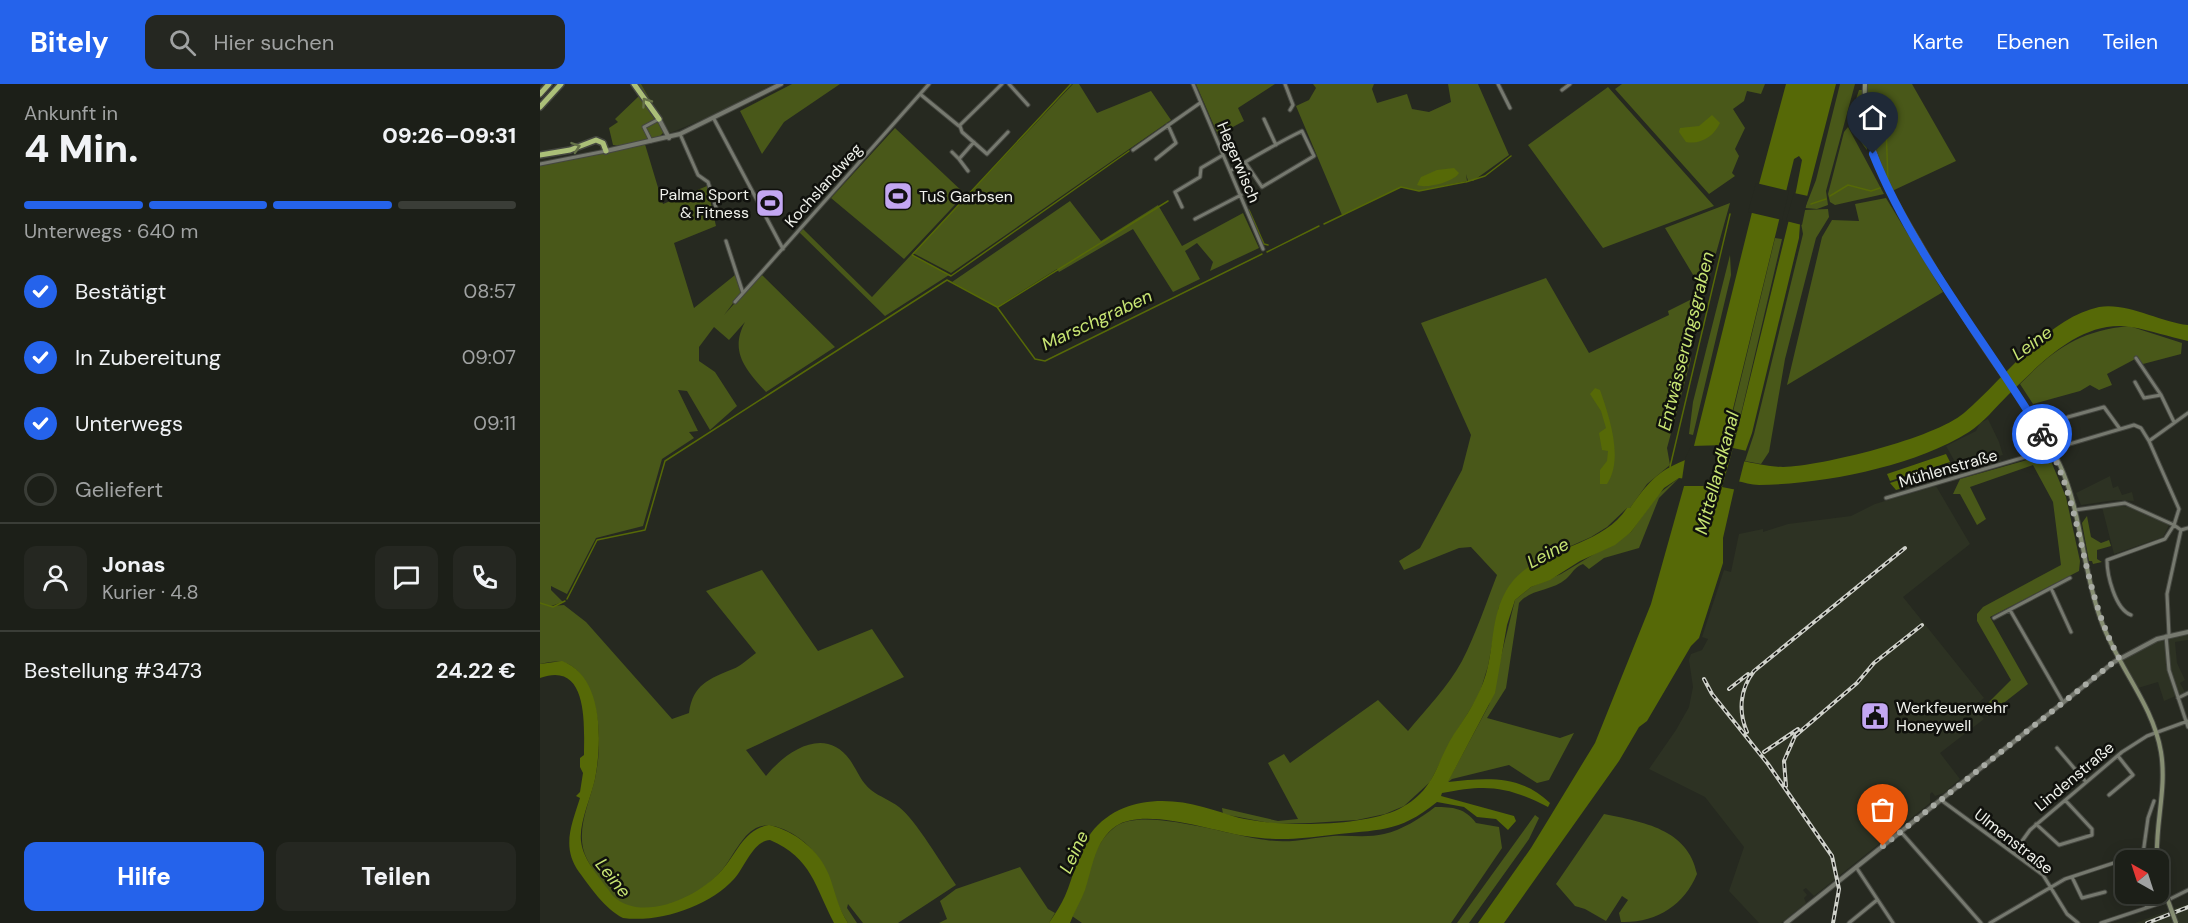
<!DOCTYPE html>
<html lang="de">
<meta charset="utf-8">
<style>
:root{--surface:#1c1f18;--page:#252721;--text:#f1f3f6;--muted:#a0a2a2;--line:#3a3d37;--accent:#2563eb}
body{margin:0;font-family:"DM Sans",sans-serif;background:var(--page);color:var(--text);height:100vh;display:flex;flex-direction:column;font-size:22px;white-space:nowrap}
*{box-sizing:border-box;margin:0}
p{font-size:20px;color:var(--muted)}
.icon{flex:none;width:33px;height:33px;fill:none;stroke:currentColor;stroke-width:2;stroke-linecap:round;stroke-linejoin:round}
.map{position:relative;flex:1;overflow:hidden}
.details{display:flex;flex-direction:column;background:var(--surface);width:540px}
.details>*{flex:none}
.needle{width:39px;rotate:321deg}
.tools{position:absolute;left:1575px;top:766px;display:grid;gap:12px}
.tools a{display:grid;place-items:center;width:54px;height:54px;border-radius:12px;background:var(--surface);box-shadow:0 3px 15px #0003,0 0 0 2px var(--line);font-size:30px}
.pin{position:absolute;display:grid;place-items:center;width:51px;height:51px;color:#fff;margin:-62px -26px;border-radius:50% 50% 50% 0;rotate:-45deg;box-shadow:0 0 6px #0007}
.pin .icon{rotate:45deg}
.courier{position:absolute;display:grid;place-items:center;width:60px;height:60px;margin:-30px;border:4px solid #2563eb;border-radius:50%;background:#fff;color:#222;box-shadow:0 2px 8px #0007}
.headline em{font-style:normal;font-weight:800}
.headline div{display:flex;flex-direction:column-reverse}
.headline{display:flex;align-items:center;justify-content:space-between;height:102px;padding:0 24px}
h1{font-size:39px;font-weight:800;line-height:45px}
.bar{display:grid;grid-template-columns:repeat(4,1fr);gap:9px 6px;align-content:center;height:72px;padding:0 24px}
.bar i{height:8px;border-radius:4px;background:var(--line)}
.bar .active{background:var(--accent)}
.bar p{grid-column:span 4}
.line{display:flex;align-items:center;gap:15px;padding:0 24px;border-top:2px solid var(--line)}
.line div{flex:1}
.round{display:grid;place-items:center;flex:none;width:63px;height:63px;border-radius:12px;background:var(--page)}
ol{padding:0 24px;list-style:none}
li{display:flex;align-items:center;gap:18px;height:66px}
li p{margin-inline-start:auto}
li .icon{padding:6px;border-radius:50%;background:var(--accent);color:#fff;stroke-width:4}
li:last-child{color:var(--muted)}
li i{width:33px;height:33px;border:3px solid var(--line);border-radius:50%}
.cta{display:flex;gap:12px;margin-top:auto;padding:12px 24px}
.cta a{flex:1;height:69px;border-radius:12px;background:var(--accent);color:#fff;font-size:24px;font-weight:800;line-height:69px;text-align:center}
.cta a+a{background:var(--page);color:var(--text)}
header{display:flex;align-items:center;gap:36px;box-sizing:border-box;height:84px;padding:0 30px;background:var(--accent);color:#fff}
header strong{font-size:28px}
nav{display:flex;gap:33px;margin-inline-start:auto;font-size:21px}
.search{width:420px;height:54px;background:var(--page);display:flex;align-items:center;gap:15px;box-sizing:border-box;padding:0 21px;border-radius:12px;color:var(--muted);font-size:22px}
main{display:flex;flex:1;min-height:0}
.map>svg:first-child{display:block}
.built{fill:#2d3223}
.green{fill:#495819}
.water{fill:#566907;fill-rule:evenodd}
.pier{fill:#262920}
.lines{fill:none;stroke-linecap:round;stroke-linejoin:round}
.stream{stroke:#566907;stroke-width:1.5}
.minor-casing{stroke:#454740;stroke-width:5}
.tertiary-casing{stroke:#454740;stroke-width:6}
.secondary-casing{stroke:#454740;stroke-width:6}
.motorway-casing{stroke:#454740;stroke-width:8}
.minor{stroke:#76796f;stroke-width:3}
.tertiary{stroke:#76796f;stroke-width:4}
.secondary{stroke:#868e72;stroke-width:4}
.motorway{stroke:#abbf78;stroke-width:5}
.rail-casing{stroke:#cfd1ca;stroke-width:4}
.rail{stroke:#10110d;stroke-width:1.5;stroke-dasharray:4.5;stroke-linecap:butt}
.secondary-bridge-casing{stroke:#454740;stroke-width:6;stroke-linecap:butt}
.secondary-bridge{stroke:#868e72;stroke-width:4}
.oneway{stroke:#657148}
.done{stroke:#a9aca5;stroke-width:6;stroke-dasharray:0 10.8}
.route{stroke:#2563eb;stroke-width:8}
.labels{text-anchor:middle;stroke-width:5;stroke-linejoin:round;paint-order:stroke}
.street-label{font-size:16px;fill:#f0f2ec;stroke:#10110d}
.poi-label{font-size:16px;fill:#f0f2ec;stroke:#10110d;text-anchor:start}
.water-label{font-size:18px;font-style:italic;fill:#c8e573;stroke:#10110d}
</style>
<header>
<strong>Bitely</strong>
<div class="search"><svg class="icon" aria-label="search" viewBox="0 0 24 24"><circle cx="10" cy="10" r="6"/><path d="M15 15l6 6"/></svg>Hier suchen</div>
<nav><a>Karte</a><a>Ebenen</a><a>Teilen</a></nav>
</header>
<main>
<section class="details">
<div class="headline"><div><h1>4 Min.</h1><p>Ankunft in</p></div><em>09:26–09:31</em></div>
<div class="bar"><i class="active"></i><i class="active"></i><i class="active"></i><i></i><p>Unterwegs · 640 m</p></div>
<ol>
<li><svg class="icon" aria-label="check" viewBox="0 0 24 24"><path d="M5 12l5 5 9-10"/></svg>Bestätigt<p>08:57</p></li>
<li><svg class="icon" aria-label="check" viewBox="0 0 24 24"><path d="M5 12l5 5 9-10"/></svg>In Zubereitung<p>09:07</p></li>
<li><svg class="icon" aria-label="check" viewBox="0 0 24 24"><path d="M5 12l5 5 9-10"/></svg>Unterwegs<p>09:11</p></li>
<li><i></i>Geliefert</li>
</ol>
<div class="line" style="height:108px"><a class="round"><svg class="icon" aria-label="person" viewBox="0 0 24 24"><circle cx="12" cy="8" r="4"/><path d="M4 21q1-7 8-7t8 7"/></svg></a><div><b>Jonas</b><p>Kurier · 4.8</p></div><a class="round"><svg class="icon" aria-label="chat" viewBox="0 0 24 24"><path d="M4 5h16v11H9l-5 4z"/></svg></a><a class="round"><svg class="icon" aria-label="phone" viewBox="0 0 24 24"><path d="M5 4h4l2 5-3 2q2 4 5 5l2-3 5 2v4C11 20 4 13 5 4z"/></svg></a></div>
<div class="line" style="height:78px"><div>Bestellung #3473</div><b>24.22 €</b></div>
<div class="cta"><a>Hilfe</a><a>Teilen</a></div>
</section>
<div class="map">
<svg width="1648" height="839" viewBox="0 0 1648 839">
<rect width="100%" height="100%" fill="#262920"/>
<path class="built" d="M101 0H233L174 31 130 49Z
M1448 335 1459 358 1463 371 1459 372 1461 377 1448 381 1447 379 1422 390 1406 362 1436 347 1440 339Z
M1570 392 1573 404 1578 402 1582 411 1592 408 1594 417 1575 416 1541 421 1536 409Z
M1396 402 1430 460 1363 513 1444 614 1434 622 1444 635 1400 669 1420 695 1404 709 1395 712 1392 708 1390 710V719L1274 812 1266 804 1263 806 1267 811 1264 814 1266 819 1241 839H1219L1189 807 1204 763 1165 713 1109 685 1136 646 1149 623 1153 603 1149 576 1151 570 1162 566 1168 555 1162 553 1184 486 1191 488 1199 450 1223 445V448L1248 440 1311 432 1335 420Z
M1576 421 1590 423 1629 441 1623 453 1574 470 1562 423Z
M1648 548V556L1635 558 1637 579 1645 596 1640 599 1645 608 1624 617 1618 598 1598 604 1581 573 1617 555Z
M1648 820V839H1595L1636 824Z"/>
<path class="green" d="M97 0H101L122 36 123 49 119 53 104 57 123 120 167 102 176 142 134 159 154 224 195 191 201 209 184 231 221 190 295 263 226 308C206 286 189 268 205 238L189 256 174 243 159 263V277L175 288 197 322 170 346 147 307 138 306 158 347 149 348 154 354 122 375 103 442 56 454 27 510 11 502V506L23 518 11 522 24 521 46 538 132 635 149 629C153 600 169 595 193 585 201 582 209 574 216 569L166 507 222 486 278 567 332 545 364 593 206 666 226 692C246 667 285 641 310 676 317 686 321 698 331 706 340 713 350 716 359 723 375 735 403 782 416 801L358 839H323L308 820 307 824 317 839H308C288 809 292 778 259 754 248 746 230 737 216 744 201 752 193 773 182 786 162 810 118 839 86 824 71 817 54 789 47 775 34 750 49 720 55 695 62 662 61 622 43 594 31 576 19 575 0 580V82L81 66 80 62 73 61 69 44 78 38 75 35 99 12 101 7Z
M252 0H300L244 38 222 70 200 27Z
M533 0H539L557 29 611 7 631 36 411 189 373 169Z
M656 0H735L698 24 704 37 678 51Z
M773 0H834L832 5 837 19 867 10 872 25 889 28 911 18 908 0H938L969 71 933 97H928L926 90 927 97 879 107 861 103 802 131 756 22 769 16 776 4Z
M1082 0H1225L1221 10 1207 7 1204 17 1193 25 1205 44 1195 65 1199 72 1192 89 1195 92 1169 110 1075 5Z
M1300 0H1315L1286 107 1288 121 1277 125 1265 124 1276 96Z
M1327 0H1372L1416 77 1352 107C1336 69 1326 42 1327 0Z
M1068 3 1174 122 1063 164 988 61Z
M1319 6H1322L1327 66C1312 48 1311 28 1319 6Z
M1308 43 1344 110 1295 121 1290 118 1288 110 1304 48Z
M355 44 425 110 364 175 291 114Z
M1346 114 1403 208 1247 301 1282 153 1292 136 1319 137 1315 120Z
M530 117 561 157 618 121 642 162 703 129 719 164 670 187 673 178 657 159 645 167 660 195 633 208 593 145 519 188 517 185 457 223 412 198Z
M1190 119 1148 270 1151 275 1127 364 1130 381 1107 400 1090 424H1087L1067 443 1051 453 1015 469 959 523 948 582 939 611 915 650 890 698 864 722 845 730 817 736 771 739 735 740 683 730 682 724 738 737 758 735 728 679 744 670 750 679 838 616 868 647C886 625 908 603 922 577 936 550 946 519 957 491L931 463 919 464 864 486 859 477 880 464 922 386 931 351 881 239 1006 194 1049 269 1129 231 1128 227 1164 209 1125 144Z
M1288 125 1289 133 1276 154 1245 275 1229 368 1221 380 1205 377 1214 350 1263 150 1261 139 1264 126Z
M263 145 332 213 371 171 409 191 345 232 259 148Z
M1235 154 1242 155 1193 364 1185 361Z
M1190 171 1191 191 1153 351 1149 350 1153 318Z
M1589 242 1642 259 1641 270 1603 280 1597 274 1567 290 1572 301 1559 306 1550 301 1540 307 1493 320 1480 300C1514 265 1539 247 1589 242Z
M1508 370 1526 413 1540 477 1539 487 1450 533 1488 600 1447 632 1444 623 1471 596 1437 537V530L1443 523 1521 481 1513 418 1493 381 1430 403 1446 435 1437 441 1420 410H1413L1420 395Z
M1139 394 1119 414 1099 464 1064 474 1049 485 1043 480C1033 484 1033 489 1026 495 1012 507 990 505 979 519L966 604 947 634 1020 654 1034 649 1009 696 997 699 969 681 912 695 907 699 949 621 975 516 991 503 1021 490 1091 448 1117 411Z
M1547 432 1551 453 1561 459 1569 456 1571 462 1557 466V475L1562 478 1553 480 1552 477H1549L1542 439Z
M895 723C913 723 925 724 936 739L959 743 962 764 911 839H542L532 832C549 804 547 764 575 743 603 722 689 752 726 756 751 760 769 754 793 752 809 751 828 754 844 750 862 746 881 734 895 723Z
M1064 730C1103 738 1148 745 1157 790 1144 821 1117 839 1081 838L1079 829 1088 816 1082 812 1066 837 1045 825 1035 822 1016 800Z
M995 731 999 734 989 755 929 839H917Z
M480 783 508 825 515 829 509 839H399L407 835 400 817 416 805Z"/>
<path class="water" d="M1246 0H1296L1260 140 1259 154 1212 349 1202 377C1215 379 1229 383 1243 383 1282 382 1395 354 1424 329 1463 296 1507 234 1559 223 1587 218 1620 238 1648 241V257C1629 253 1610 246 1591 243 1541 235 1500 280 1468 311 1456 323 1443 339 1429 348 1373 383 1283 400 1219 401 1211 401 1204 398 1196 397L1183 454V479L1159 554 1151 562 1107 637 1099 643 1079 677 964 839H938L991 764 1055 659 1111 520 1146 395 1139 394 1124 404 1091 448 1075 461 1040 477 1010 496 991 503 975 516 967 541 955 609 908 698C946 694 980 690 1010 719L1008 723C967 702 947 700 902 709L901 712 974 732 976 737 968 746 956 735 937 733 924 723 897 718C858 750 837 745 791 751 760 755 737 757 705 752 672 747 605 723 576 742 554 758 553 782 545 806 541 817 534 828 530 839H509C515 830 521 821 525 812 534 792 538 766 551 749 578 714 624 712 663 723 680 727 694 734 711 736 749 743 824 742 859 725 896 706 895 680 914 650 927 631 939 613 946 590 954 563 951 533 966 507 991 462 1059 467 1087 424H1090C1109 397 1119 385 1151 374L1219 100ZM1259 72 1262 76 1256 107 1193 364 1190 375 1181 374 1254 75Z
M1172 31 1180 39C1174 52 1161 61 1146 58L1139 48 1140 44 1159 42Z
M914 84 919 89C914 98 886 105 877 101L881 93 897 86Z
M1055 304 1060 306C1069 332 1084 375 1067 400H1060V386L1067 377 1068 367 1062 366 1059 349 1066 344 1061 327 1050 310Z
M1406 370 1410 378 1350 397 1347 390Z
M1411 379 1415 388 1356 406 1350 399Z
M22 577C64 592 62 659 55 695 51 714 39 738 41 757 43 777 62 796 73 812 101 839 158 814 182 786 197 769 204 745 229 741 255 747 279 766 289 791 295 807 298 824 308 839H294C275 803 272 774 230 756 213 757 205 783 194 795 170 822 120 839 83 834 65 825 51 804 39 788 21 763 32 740 40 714L36 712 40 708 43 689 40 683V674L44 671C44 642 49 576 0 594V580Z"/>
<path class="pier" d="M1216 99 1249 107 1242 136 1208 128Z
M1254 109 1268 112 1262 141 1246 137Z
M1187 361 1177 402H1141L1145 375 1151 362Z
M1193 364 1207 367 1197 406 1182 403Z"/>
<g class="lines">
<path class="stream" d="M531 0 372 171 411 192 589 67
M1346 42 1348 97
M926 98 945 92 971 72
M1290 112 1308 101 1331 107 1340 104
M1271 120 1286 115
M709 126 724 160 728 161
M784 140 861 103 879 107 925 98
M727 168 779 142
M458 223 628 117
M1130 383 1190 130
M27 515 57 456 105 446 125 377 407 196 457 223 495 275 505 277 722 170
M0 519 13 523 25 517"/>
<g class="minor-casing">
<path id="minor" d="M469 0 488 21
M653 0 723 165
M745 0 753 21 750 26
M958 0 970 24
M1022 6 1030 0
M380 10 419 42 462 0
M174 35 243 165
M724 35 736 61
M420 42 422 48 447 70 468 48
M140 50 158 91 168 98 177 127
M111 57 104 43 119 35
M593 66 660 19
M412 68 419 75
M616 75 636 59 628 41
M0 80 66 67
M428 87 419 75 434 58
M690 87C714 73 737 59 762 47L774 72 722 103 705 78
M642 123 635 108 660 93 661 84 683 71
M655 135 701 111
M186 157 203 209
M195 218 389 0
M1596 274 1621 311 1634 338
M1595 298 1604 314 1621 311
M1519 339 1528 333 1564 323 1580 345
M1609 357 1648 329
M1346 414 1594 341 1601 344 1609 357 1639 425 1634 441 1641 446
M1535 426 1585 419 1634 441 1625 455 1567 476C1567 491 1575 525 1591 531
M1641 446 1648 444
M1511 504 1531 548
M1470 526 1523 618
M1454 534 1530 494
M1629 551 1627 510 1641 446
M1626 552 1629 586 1648 643
M1638 614 1648 609
M1517 664 1546 698
M1569 711 1593 691 1578 672
M1401 716 1503 791 1527 830 1538 839
M1496 740 1519 761 1552 751V745L1525 716
M1361 748 1441 839
M1477 764 1490 746 1582 668 1607 652 1648 637
M1602 777 1608 734 1614 717
M1316 783 1353 839
M1532 793 1542 814 1565 808
M1605 810 1606 822
M1309 839 1337 816
M1450 839 1525 795 1601 770
M1561 839 1624 818 1648 806"/>
</g>
<g class="tertiary-casing">
<path id="tertiary" d="M119 35 129 54
M66 67 140 50 241 0
M1246 839 1574 578 1617 555 1648 548"/>
</g>
<g class="secondary-casing">
<path id="secondary" d="M1325 0C1322 60 1348 106 1378 156 1400 194 1422 232 1447 268 1471 304 1500 339 1519 379 1542 428 1542 485 1561 536 1577 582 1613 620 1621 668 1627 705 1615 740 1617 777
M1618 788 1626 811"/>
</g>
<g class="motorway-casing">
<path id="motorway" d="M94 0 119 35
M0 10 9 0
M0 23 21 0
M0 71 30 66 56 56 63 59 66 67"/>
</g>
<use href="#minor" class="minor"/>
<use href="#tertiary" class="tertiary"/>
<use href="#secondary" class="secondary"/>
<use href="#motorway" class="motorway"/>
<g class="rail-casing">
<path id="rail" d="M1164 595 1172 610 1228 680 1292 772 1299 805 1293 839
M1189 605 1208 590
M1207 648C1198 627 1200 605 1214 587L1365 464
M1224 668 1258 645
M1246 702 1244 677 1255 652 1317 599 1334 579 1382 541
M1607 839 1648 823"/>
</g>
<use href="#rail" class="rail"/>
<g class="secondary-bridge-casing">
<path id="secondary-bridge" d="M1626 811 1636 839"/>
</g>
<use href="#secondary-bridge" class="secondary-bridge"/>
</g>
<defs><path id="oneway-chevron" d="M-2-3.5L2.5 0L-2 3.5" fill="none" stroke-width="1.6" stroke-linecap="round" stroke-linejoin="round" transform="scale(1.5)"/></defs>
<g class="oneway">
<use href="#oneway-chevron" transform="translate(106 18) rotate(-125)"/>
<use href="#oneway-chevron" transform="translate(36 63) rotate(-19)"/>
</g>
<g class="lines">
<path class="done" d="M1343 762 1579 574C1539 502 1545 421 1502 350"/>
<path class="route" d="M1333 70C1374 172 1446 257 1502 350"/>
</g>
<defs>
<g id="stadium-square" transform="scale(1.5)"><rect x="-9" y="-9" width="18" height="18" rx="4" fill="#c3a7f2" stroke="#10110d"/><path d="M0-5a6.5 5 0 1 0 0 10a6.5 5 0 1 0 0-10ZM-3.5-1.8h7v3.6h-7Z" fill="#111"/></g>
<g id="civic-square" transform="scale(1.5)"><rect x="-9" y="-9" width="18" height="18" rx="4" fill="#c3a7f2" stroke="#10110d"/><path d="M-.6-6.5H3V-4.5H.6V-3L4-1V1h2V6H-6V1h2V-1L-.6-3ZM-1.2 2.5V6h2.4V2.5Z" fill="#111"/></g>
</defs>
<g fill-rule="evenodd">
<use href="#stadium-square" x="358" y="112"/>
<use href="#stadium-square" x="230" y="119"/>
<use href="#civic-square" x="1335" y="632"/>
</g>
<g class="labels">
<g class="street-label">
<text transform="translate(699 78) rotate(67)" y="6">Hegerwisch</text>
<text transform="translate(283 101) rotate(-48)" y="6">Kochslandweg</text>
<text transform="translate(1408 384) rotate(-16)" y="6">Mühlenstraße</text>
<text transform="translate(1534 692) rotate(-40)" y="6">Lindenstraße</text>
<text transform="translate(1474 757) rotate(38)" y="6">Ulmenstraße</text>
</g>
<g class="poi-label">
<text x="209" y="116" text-anchor="end">Palma Sport<tspan x="209" dy="18">&amp; Fitness</tspan></text>
<text x="379" y="118">TuS Garbsen</text>
<text x="1356" y="629">Werkfeuerwehr<tspan x="1356" dy="18">Honeywell</tspan></text>
</g>
<g class="water-label">
<text transform="translate(557 236) rotate(-25)" y="6">Marschgraben</text>
<text transform="translate(1146 257) rotate(-76)" y="6">Entwässerungsgraben</text>
<text transform="translate(1492 259) rotate(-36)" y="6">Leine</text>
<text transform="translate(1177 389) rotate(-75)" y="6">Mittellandkanal</text>
<text transform="translate(1008 469) rotate(-28)" y="6">Leine</text>
<text transform="translate(534 768) rotate(-65)" y="6">Leine</text>
<text transform="translate(73 794) rotate(51)" y="6">Leine</text>
</g>
</g>
</svg>
<div class="tools">
<a><svg class="needle" viewBox="-14 -14 28 28"><path d="M0-13l5 13h-10z" fill="#e53935"/><path d="M0 13l5-13h-10z" fill="#a0a2a2"/></svg></a>
</div>
<div class="pin" style="left:1343px;top:762px;background:#ea580c"><svg class="icon" aria-label="bag" viewBox="0 0 24 24"><path d="M5 8h14l-1 12H6zM9 8a3 3 0 0 1 6 0"/></svg></div>
<div class="pin" style="left:1333px;top:70px;background:#1f2937"><svg class="icon" aria-label="home" viewBox="0 0 24 24"><path d="M3 11l9-7 9 7M6 9v11h12V9"/></svg></div>
<div class="courier" style="left:1502px;top:350px"><svg class="icon" aria-label="bike" viewBox="0 0 24 24"><circle cx="6" cy="16" r="4"/><circle cx="18" cy="16" r="4"/><path d="M6 16l4-8h5l3 8M10 8l3 8H6M13 5h3"/></svg></div>
</div>
</main>
